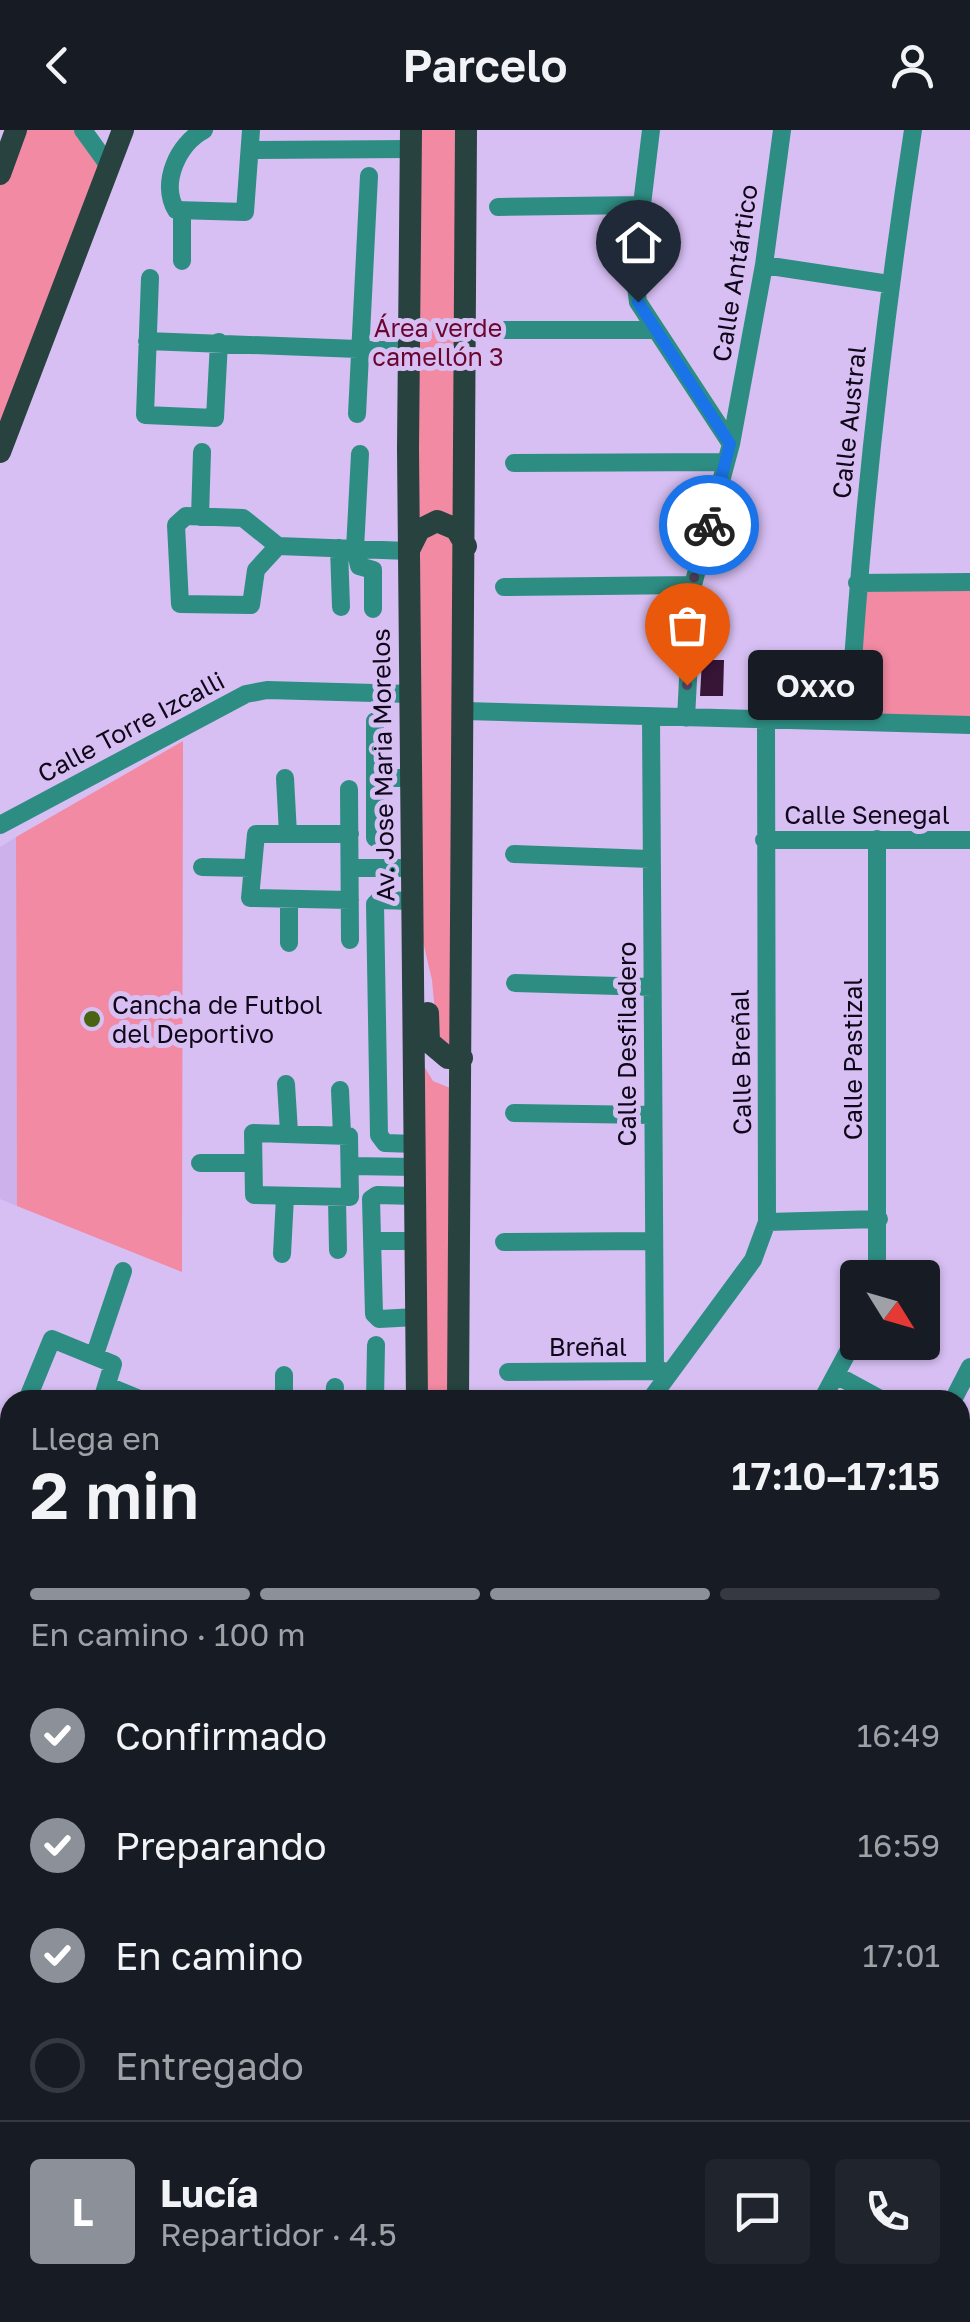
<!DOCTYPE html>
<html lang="es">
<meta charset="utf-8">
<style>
:root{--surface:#171b24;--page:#20242c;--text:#f1f3f6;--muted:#9ea1a6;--line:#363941;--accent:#8c9099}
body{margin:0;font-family:"Golos Text",sans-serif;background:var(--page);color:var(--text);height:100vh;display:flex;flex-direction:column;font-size:38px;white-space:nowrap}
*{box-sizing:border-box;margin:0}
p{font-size:32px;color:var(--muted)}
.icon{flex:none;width:55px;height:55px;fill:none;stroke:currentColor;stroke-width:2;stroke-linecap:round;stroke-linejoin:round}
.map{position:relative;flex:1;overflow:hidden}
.drawer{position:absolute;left:0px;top:1260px;width:970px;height:932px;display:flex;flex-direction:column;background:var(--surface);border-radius:30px 30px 0 0;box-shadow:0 2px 8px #0004}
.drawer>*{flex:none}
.needle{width:65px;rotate:127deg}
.buttons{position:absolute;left:840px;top:1130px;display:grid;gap:20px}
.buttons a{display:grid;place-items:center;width:100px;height:100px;border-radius:10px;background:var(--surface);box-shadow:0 2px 8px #0004;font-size:50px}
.pin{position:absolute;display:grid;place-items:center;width:85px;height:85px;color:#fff;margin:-102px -42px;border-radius:50% 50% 50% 0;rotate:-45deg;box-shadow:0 0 10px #0007}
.pin .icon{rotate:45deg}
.courier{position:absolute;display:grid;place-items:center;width:100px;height:100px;margin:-50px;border:8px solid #1a73e8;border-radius:50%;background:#fff;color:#222;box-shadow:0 2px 12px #0007}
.bubble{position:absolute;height:70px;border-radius:10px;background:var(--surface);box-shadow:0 2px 8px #0004;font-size:32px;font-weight:600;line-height:70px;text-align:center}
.summary em{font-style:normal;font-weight:600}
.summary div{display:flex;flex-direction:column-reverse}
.summary{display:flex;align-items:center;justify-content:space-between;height:170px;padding:0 30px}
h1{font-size:65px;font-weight:600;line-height:75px}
.bar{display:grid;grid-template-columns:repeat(4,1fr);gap:15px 10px;align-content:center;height:120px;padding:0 30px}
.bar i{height:12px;border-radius:8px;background:var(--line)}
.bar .selected{background:var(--accent)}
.bar p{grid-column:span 4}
.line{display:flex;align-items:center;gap:25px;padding:0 30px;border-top:2px solid var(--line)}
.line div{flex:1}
.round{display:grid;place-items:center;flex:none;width:105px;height:105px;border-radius:10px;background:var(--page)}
ol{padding:0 30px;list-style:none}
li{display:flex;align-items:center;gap:30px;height:110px}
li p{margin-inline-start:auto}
li .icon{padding:10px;border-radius:50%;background:var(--accent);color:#fff;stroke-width:4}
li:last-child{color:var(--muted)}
li i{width:55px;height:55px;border:5px solid var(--line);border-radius:50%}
header{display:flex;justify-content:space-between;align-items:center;height:130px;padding:0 30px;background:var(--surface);font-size:45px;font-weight:600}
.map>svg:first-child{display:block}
.built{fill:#ccb1eb}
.green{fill:#f18aa2}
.building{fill:#361537}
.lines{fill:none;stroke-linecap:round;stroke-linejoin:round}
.path{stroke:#7c6b8f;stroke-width:2.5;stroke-dasharray:2.5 8;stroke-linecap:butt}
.minor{stroke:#2e8d83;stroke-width:18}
.major{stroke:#27423f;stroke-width:22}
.done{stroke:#554765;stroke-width:10;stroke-dasharray:0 18}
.route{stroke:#1a73e8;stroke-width:12}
.poi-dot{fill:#4a6312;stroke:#d7bff3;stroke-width:4}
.labels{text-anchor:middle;stroke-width:10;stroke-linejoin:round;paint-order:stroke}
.street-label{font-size:25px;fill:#0f0718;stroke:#d7bff3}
.park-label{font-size:25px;fill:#6a052e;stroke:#d7bff3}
.poi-label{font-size:25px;fill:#0f0718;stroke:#d7bff3;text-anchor:start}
</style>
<header><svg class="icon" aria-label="back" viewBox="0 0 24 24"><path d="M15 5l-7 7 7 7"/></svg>Parcelo<svg class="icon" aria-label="person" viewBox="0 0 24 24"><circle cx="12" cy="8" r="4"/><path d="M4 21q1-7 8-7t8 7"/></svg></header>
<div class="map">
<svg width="970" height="2192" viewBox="0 0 970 2192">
<rect width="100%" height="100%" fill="#d7bff3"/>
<path class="built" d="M16 707 17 1076 0 1069V717Z
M885 2182 905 2183 919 2189 922 2183H956L970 2192H864Z"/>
<path class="green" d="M18 0H80L106 36 0 317V49Z
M414 0H463L460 400 419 395Z
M418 402 459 404 450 919 438 916 432 850 420 799Z
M970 454V593L850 589 858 457Z
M183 611 182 1142 17 1076 16 707Z
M419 928 433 951 455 960 456 1270H420Z
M970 2084V2186L960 2181V2103Z
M282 2183V2182L807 2183 783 2192H279Z"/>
<path class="building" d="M702 530H724L723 566H700Z"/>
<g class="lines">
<path class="path" d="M477 2182 481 2192
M430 2192 437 2182
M512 2192 534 2182
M778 2192 798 2182"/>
<path class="minor" d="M83 0 109 36
M204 0C178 14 160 53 176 80L245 82 251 0
M651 0 634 141 638 172 731 314
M251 20 411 19
M498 77 642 75
M182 131V80
M764 135 889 154
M150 148 145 285 215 288 219 212
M499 200H654
M147 211 410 221
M357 284 369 46
M360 324 355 419 359 436 373 440V479
M514 333 726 332
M200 387 202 322
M278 416 256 440 251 475 180 474 176 395 186 386 243 388 278 416 408 421
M339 418 341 477
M857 453 970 452
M504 457 693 455
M465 581 970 595
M651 587 655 1241
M686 588 693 455 731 314 764 135 782 0
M849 591C861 393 883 196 913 0
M285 648 288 704
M375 648V591
M349 659 350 810
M0 695 246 564 267 560 410 564
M375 708V648H411
M764 710H970
M514 724 650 729
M202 737 252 738
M350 738H412
M289 770V813
M350 770 250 768 256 704H350
M412 771 379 770 375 774 379 1005 385 1013 415 1014
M515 853 652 857
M286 954 289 1002
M340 960 342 1004
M514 983 653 985
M253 1003 349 1006 350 1067 254 1065Z
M200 1033H252
M351 1036 415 1037
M415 1066 377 1065 371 1069 374 1184 379 1189 416 1187
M337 1069 338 1120
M767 1092 879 1089
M372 1111H416
M504 1112 652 1111
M282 1124 285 1067
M877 1148V709
M95 1224 123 1141
M508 1242 664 1241
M284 1245V1270
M836 1245 882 1270
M108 1256 142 1270
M27 1270 52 1209 113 1234 102 1270
M334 1270 335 1257
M375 1270 376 1215
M650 1270 753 1130 767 1092 766 591
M822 1270 858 1203
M953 1270 970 1237
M0 1328 10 1333
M0 1406 10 1408
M960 1523 970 1504
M0 1644 10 1624
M0 1648 10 1660
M960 1648 970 1654
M960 1782 970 1788
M960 1984 970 1989
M0 2030 10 2036
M960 2057 970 2032
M0 2102 10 2107
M0 2153 10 2159
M844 2192 865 2182"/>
<path class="major" d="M411 0 408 319 417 1270
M0 44 16 0
M0 322 123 0
M410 418 419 400 437 391 456 399 466 416
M428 883 429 912 448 928H462
M458 1270 466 0
M0 1358 10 1364
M960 1915 970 1921
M204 2192 209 2182
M234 2192 239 2182"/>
</g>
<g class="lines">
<path class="done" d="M687 555 692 455 709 395"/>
<path class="route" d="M638 172 730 314 709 395"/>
</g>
<circle class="poi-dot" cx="92" cy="889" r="10"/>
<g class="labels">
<g class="street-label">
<text transform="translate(735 143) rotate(-81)" y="9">Calle Antártico</text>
<text transform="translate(849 292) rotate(-84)" y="9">Calle Austral</text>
<text transform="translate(131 597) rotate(-28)" y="9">Calle Torre Izcalli</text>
<text transform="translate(383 635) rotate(-91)" y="9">Av. Jose Maria Morelos</text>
<text x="867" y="694">Calle Senegal</text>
<text transform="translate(627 914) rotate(-90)" y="9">Calle Desfiladero</text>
<text transform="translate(853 929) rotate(-90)" y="9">Calle Pastizal</text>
<text transform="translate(741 932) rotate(-91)" y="9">Calle Breñal</text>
<text x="588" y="1226">Breñal</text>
</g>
<g class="park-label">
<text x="438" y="207">Área verde<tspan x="438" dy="29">camellón 3</tspan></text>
</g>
<g class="poi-label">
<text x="112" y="884">Cancha de Futbol<tspan x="112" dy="29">del Deportivo</tspan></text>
</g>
</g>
</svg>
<div class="buttons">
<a><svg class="needle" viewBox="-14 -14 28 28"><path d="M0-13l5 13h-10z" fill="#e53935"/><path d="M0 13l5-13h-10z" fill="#9ea1a6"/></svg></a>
</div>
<div class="pin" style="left:687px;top:555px;background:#ea580c"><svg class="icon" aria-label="bag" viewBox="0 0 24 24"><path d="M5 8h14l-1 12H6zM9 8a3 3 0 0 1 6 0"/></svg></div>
<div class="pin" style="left:638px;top:172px;background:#1f2937"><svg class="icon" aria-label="home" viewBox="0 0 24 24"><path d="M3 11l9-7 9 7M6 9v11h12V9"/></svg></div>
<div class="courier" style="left:709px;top:395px"><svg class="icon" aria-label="bike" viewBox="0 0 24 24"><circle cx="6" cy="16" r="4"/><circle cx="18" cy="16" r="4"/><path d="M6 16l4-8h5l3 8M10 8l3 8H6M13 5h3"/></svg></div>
<div class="bubble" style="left:748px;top:520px;width:135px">Oxxo</div>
<section class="drawer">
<div class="summary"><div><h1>2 min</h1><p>Llega en</p></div><em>17:10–17:15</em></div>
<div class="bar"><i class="selected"></i><i class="selected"></i><i class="selected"></i><i></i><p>En camino · 100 m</p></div>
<ol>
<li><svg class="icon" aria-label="check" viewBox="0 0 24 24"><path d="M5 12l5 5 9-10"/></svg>Confirmado<p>16:49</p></li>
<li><svg class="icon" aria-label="check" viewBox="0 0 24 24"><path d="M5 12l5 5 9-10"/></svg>Preparando<p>16:59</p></li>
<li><svg class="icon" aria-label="check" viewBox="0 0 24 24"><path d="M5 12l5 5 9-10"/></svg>En camino<p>17:01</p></li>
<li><i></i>Entregado</li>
</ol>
<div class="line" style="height:180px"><b class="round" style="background:var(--accent);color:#fff">L</b><div><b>Lucía</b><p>Repartidor · 4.5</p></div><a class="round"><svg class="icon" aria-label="chat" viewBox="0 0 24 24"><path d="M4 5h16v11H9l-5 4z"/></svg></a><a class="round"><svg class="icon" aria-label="phone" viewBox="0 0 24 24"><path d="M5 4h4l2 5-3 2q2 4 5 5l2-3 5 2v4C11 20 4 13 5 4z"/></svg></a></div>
</section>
</div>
